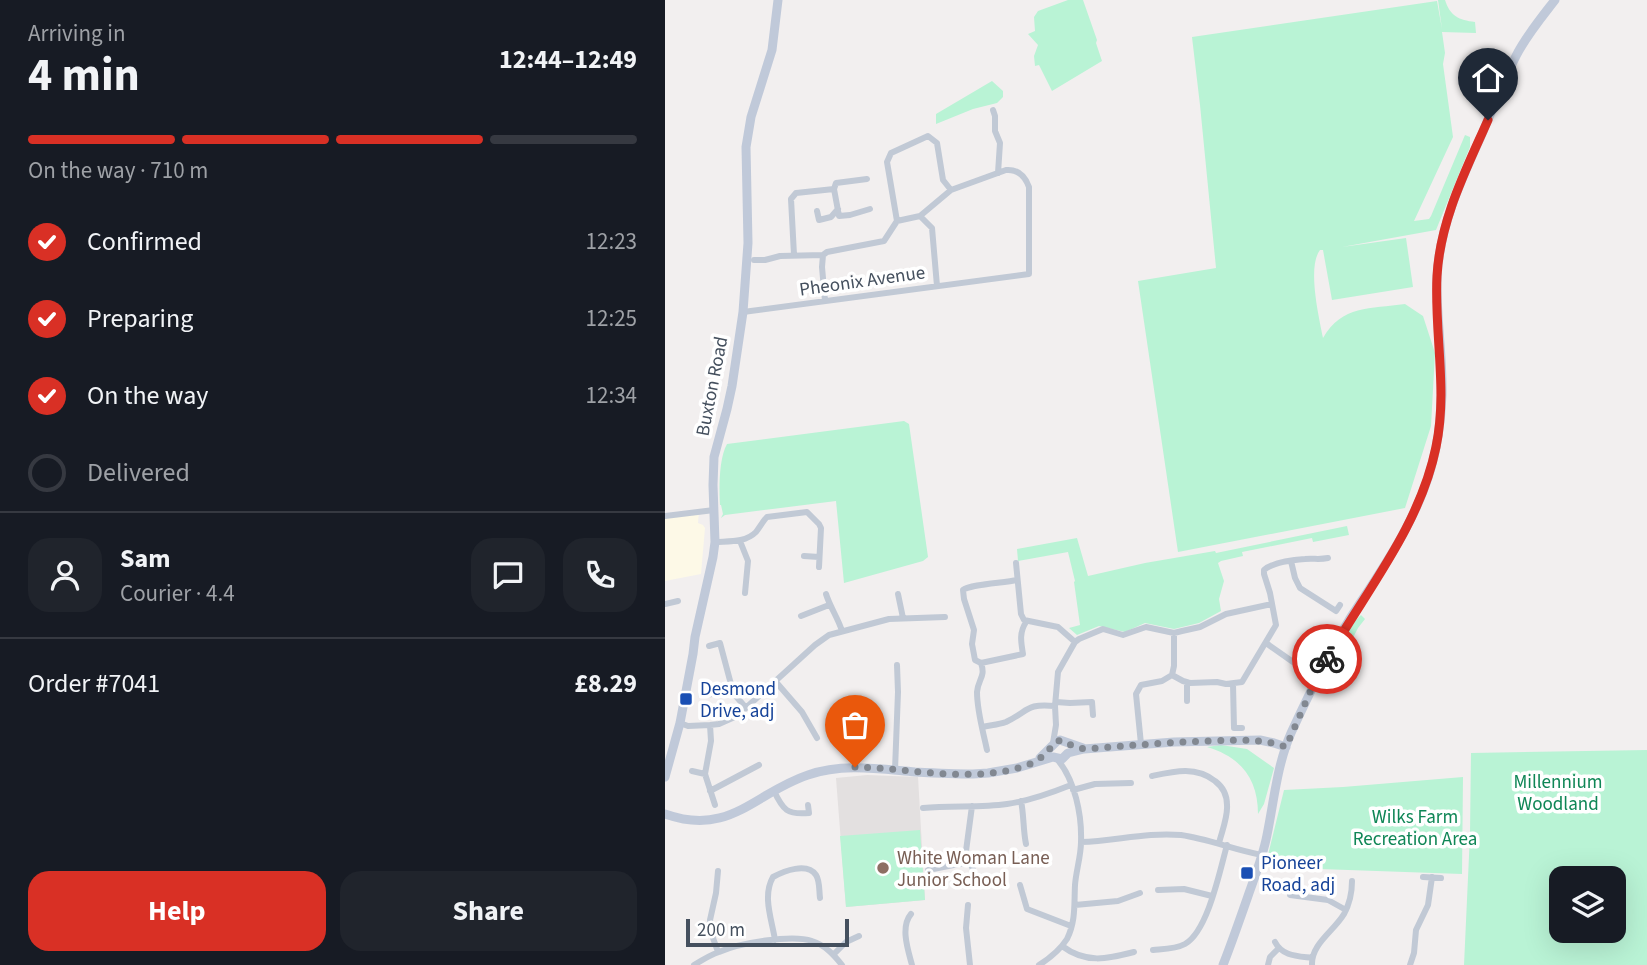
<!DOCTYPE html>
<meta charset="utf-8">
<style>
:root{--surface:#171b24;--page:#20242c;--text:#f1f3f6;--muted:#9ea1a6;--line:#363941;--accent:#d93025}
body{margin:0;font-family:"Source Sans 3",sans-serif;background:var(--page);color:var(--text);height:100vh;display:flex;flex-direction:column;font-size:26px;white-space:nowrap}
*{box-sizing:border-box;margin:0}
p{font-size:23px;color:var(--muted)}
.icon{flex:none;width:38px;height:38px;fill:none;stroke:currentColor;stroke-width:2;stroke-linecap:round;stroke-linejoin:round}
.map{position:relative;flex:1;overflow:hidden}
.drawer{display:flex;flex-direction:column;background:var(--surface);width:665px}
.drawer>*{flex:none}
.tools{position:absolute;left:884px;top:866px;display:grid;gap:14px}
.tools a{display:grid;place-items:center;width:77px;height:77px;border-radius:14px;background:var(--surface);box-shadow:0 7px 28px #0002;font-size:35px}
.scale{position:absolute;left:21px;bottom:18px;width:163px;box-sizing:border-box;padding-left:7px;border:4px solid #45505e;border-top:0;font-size:19px;line-height:24px;white-space:nowrap;color:#45505e;-webkit-text-stroke:5px #fff;paint-order:stroke}
.pin{position:absolute;display:grid;place-items:center;width:60px;height:60px;color:#fff;margin:-72px -30px;border-radius:50% 50% 50% 0;rotate:-45deg;box-shadow:0 0 7px #0007}
.pin .icon{rotate:45deg}
.courier{position:absolute;display:grid;place-items:center;width:70px;height:70px;margin:-35px;border:5px solid #d93025;border-radius:50%;background:#fff;color:#222;box-shadow:0 2px 9px #0007}
.overview em{font-style:normal;font-weight:700}
.overview div{display:flex;flex-direction:column-reverse}
.overview{display:flex;align-items:center;justify-content:space-between;height:119px;padding:0 28px}
h1{font-size:46px;font-weight:700;line-height:52px}
.bar{display:grid;grid-template-columns:repeat(4,1fr);gap:10px 7px;align-content:center;height:84px;padding:0 28px}
.bar i{height:9px;border-radius:5px;background:var(--line)}
.bar .selected{background:var(--accent)}
.bar p{grid-column:span 4}
.line{display:flex;align-items:center;gap:18px;padding:0 28px;border-top:2px solid var(--line)}
.line div{flex:1}
.round{display:grid;place-items:center;flex:none;width:74px;height:74px;border-radius:21px;background:var(--page)}
ol{padding:0 28px;list-style:none}
li{display:flex;align-items:center;gap:21px;height:77px}
li p{margin-inline-start:auto}
li .icon{padding:7px;border-radius:50%;background:var(--accent);color:#fff;stroke-width:4}
li:last-child{color:var(--muted)}
li i{width:38px;height:38px;border:4px solid var(--line);border-radius:50%}
.cta{display:flex;gap:14px;margin-top:auto;padding:14px 28px}
.cta a{flex:1;height:80px;border-radius:21px;background:var(--accent);color:#fff;font-size:28px;font-weight:700;line-height:80px;text-align:center}
.cta a+a{background:var(--page);color:var(--text)}
main{display:flex;flex:1;min-height:0}
.map>svg:first-child{display:block}
.commercial{fill:#fdf9e7}
.education{fill:#e3e0e0}
.green{fill:#b9f3d5;fill-rule:evenodd}
.lines{fill:none;stroke-linecap:round;stroke-linejoin:round}
.street{stroke:#c1c9d5;stroke-width:6}
.secondary{stroke:#c0c9d9;stroke-width:9}
.done{stroke:#828891;stroke-width:7;stroke-dasharray:0 12.6}
.route{stroke:#d93025;stroke-width:9}
.transit-dot{fill:#1a4fb4;stroke:#fff;stroke-width:2.5}
.education-dot{fill:#8d6e63;stroke:#fff;stroke-width:2.5}
.labels{text-anchor:middle;stroke-width:7;stroke-linejoin:round;paint-order:stroke}
.street-label{font-size:19px;fill:#45505e;stroke:#fff}
.transit-label{font-size:19px;fill:#164399;stroke:#fff;text-anchor:start}
.park-label{font-size:19px;fill:#0f8656;stroke:#fff}
.education-label{font-size:19px;fill:#785e54;stroke:#fff;text-anchor:start}
</style>
<main>
<section class="drawer">
<div class="overview"><div><h1>4 min</h1><p>Arriving in</p></div><em>12:44–12:49</em></div>
<div class="bar"><i class="selected"></i><i class="selected"></i><i class="selected"></i><i></i><p>On the way · 710 m</p></div>
<ol>
<li><svg class="icon" aria-label="check" viewBox="0 0 24 24"><path d="M5 12l5 5 9-10"/></svg>Confirmed<p>12:23</p></li>
<li><svg class="icon" aria-label="check" viewBox="0 0 24 24"><path d="M5 12l5 5 9-10"/></svg>Preparing<p>12:25</p></li>
<li><svg class="icon" aria-label="check" viewBox="0 0 24 24"><path d="M5 12l5 5 9-10"/></svg>On the way<p>12:34</p></li>
<li><i></i>Delivered</li>
</ol>
<div class="line" style="height:126px"><a class="round"><svg class="icon" aria-label="person" viewBox="0 0 24 24"><circle cx="12" cy="8" r="4"/><path d="M4 21q1-7 8-7t8 7"/></svg></a><div><b>Sam</b><p>Courier · 4.4</p></div><a class="round"><svg class="icon" aria-label="chat" viewBox="0 0 24 24"><path d="M4 5h16v11H9l-5 4z"/></svg></a><a class="round"><svg class="icon" aria-label="phone" viewBox="0 0 24 24"><path d="M5 4h4l2 5-3 2q2 4 5 5l2-3 5 2v4C11 20 4 13 5 4z"/></svg></a></div>
<div class="line" style="height:91px"><div>Order #7041</div><b>£8.29</b></div>
<div class="cta"><a>Help</a><a>Share</a></div>
</section>
<div class="map">
<svg width="982" height="965" viewBox="0 0 982 965">
<rect width="100%" height="100%" fill="#f2efef"/>
<path class="commercial" d="M34 511 33 523 38 525 40 528 36 574 0 581V514Z"/>
<path class="education" d="M202 775 253 777 260 900 181 907 171 778Z"/>
<path class="green" d="M403 0H418L432 40 431 43 437 61 387 91 374 65 370 66 369 56 373 45 363 34 370 31 369 17 373 11Z
M773 0H780C785 16 794 20 810 22L811 33 777 32 780 53 778 64 788 137 749 221 764 219 766 216 800 135 805 137V147L771 230 677 247 741 238 748 287 667 300 658 250H655C642 267 654 317 658 338 677 305 705 309 740 304L758 316 770 353 766 426 740 508 513 552 473 281 551 268 535 105 527 37 772 1 777 29Z
M327 81 338 91V97L332 103 308 109 271 124V114Z
M239 421 244 424 263 557 258 561 179 583 171 501 60 515 56 518 58 514 56 505H55C54 488 54 458 62 444Z
M682 526 684 535 648 542 647 538 577 552 578 556 556 561 553 563 559 581 554 599 556 611 534 623 509 629 480 623 460 632 434 626 412 635 404 628 415 625 409 582 410 581 403 552 353 561 352 549 412 538 423 576 480 563 550 551 551 553Z
M696 615 700 619 693 628 673 667 675 680 669 682 664 677 662 671 688 623Z
M556 745 582 749 609 768 599 804 593 814C593 779 576 757 542 747Z
M982 750V965H799L805 834 806 753ZM948 878V931H896V878Z
M798 777 797 874 600 867 619 790 678 787Z
M255 830 260 900 181 907 175 836Z"/>
<g class="lines">
<path class="street" d="M328 110 330 116V131L335 143 333 173
M202 179 171 183 169 189 174 216 185 215 205 209
M152 211 154 220 166 217 173 209
M255 216 267 228 272 286
M232 221 222 162 226 153 263 136 272 143 278 180 286 190
M129 255 126 199 131 193 169 189
M158 255 157 267 160 301
M78 312 364 274V187C360 176 353 169 341 170L286 190 255 216 232 221 219 241 162 252 158 255 115 256 100 260H89
M0 516 49 510
M75 541 83 561 80 593
M50 542C64 541 80 543 91 532 95 527 98 521 102 517L142 512 154 524 156 528 154 567
M139 556 154 557
M626 561 630 578 635 588 671 611 675 605
M351 563 356 614 359 620 393 627 410 642
M352 580C339 583 306 584 298 590L299 599 309 630 307 644 310 660 316 663 358 654C356 642 354 633 361 622
M161 594C165 607 173 618 177 631
M233 594 238 618
M0 604 13 601
M136 616 164 605
M601 643 628 662 633 655
M44 646 55 643 67 688 70 695 81 708
M316 663C321 677 313 679 312 692 312 711 318 731 322 750
M507 675 518 681 525 683 552 682 561 684 577 682 611 625 605 593 599 574V570C608 562 627 560 640 559 649 558 653 560 663 558
M111 682 137 712 152 738
M522 682V701
M568 684 569 728H577
M36 695 48 694 67 688
M391 702 405 703 427 702 428 715
M15 723 23 726 45 725 54 724 72 716 150 645 164 635 224 619 280 617
M45 725 46 741 40 774 50 805
M317 727C325 725 333 725 341 722 364 711 361 703 390 706
M388 743 391 725 390 706 393 672 410 642 414 639 438 629 458 635 481 627 509 633 517 631 535 627 561 614 607 604
M476 744 471 694 476 685 497 681 507 675 509 666V633
M230 770 233 692 232 665
M27 771 40 774
M487 776C510 771 531 766 550 781 558 787 562 795 562 805 563 817 557 831 554 843
M408 790 430 784 466 783
M45 791 94 765
M109 791C118 810 122 815 144 813L143 805
M356 801C359 815 358 830 361 844
M307 806 301 851 313 883
M258 808C286 805 315 808 342 804 364 801 386 793 406 785
M416 842C450 841 482 832 516 835 544 839 569 850 597 855
M263 870 304 862
M53 871 51 893 45 920 48 938 53 952
M758 877 776 878
M355 885 362 909 406 926
M493 890 519 889 547 896
M625 895 663 900 681 910
M303 905 301 928 305 965
M410 905 453 901 475 893
M246 914C235 927 243 950 247 965
M110 940C107 920 97 896 108 877 119 871 142 862 151 875 155 881 154 891 155 898
M610 942C617 956 632 956 647 958
M397 946C421 964 442 959 469 952
M488 950C499 949 511 949 520 944 543 931 555 870 562 845
M169 954 181 942 194 936
M29 965C37 960 45 955 54 952 74 943 127 934 147 941 160 945 169 955 177 965
M374 965C385 958 395 950 402 939 411 921 409 904 410 885 411 871 416 856 416 842 417 815 410 780 392 759
M603 965 605 957 613 949
M647 965C646 944 669 931 679 914 685 903 687 892 687 881
M745 965 749 953 751 930 763 905 767 877"/>
<path class="secondary" d="M375 758 392 741 395 740 418 748
M0 777 15 723 28 654 30 637 48 557 50 542 48 485 49 457 62 409 67 386 78 312 83 243 81 147 86 117 107 50 113 0
M0 814C65 837 89 793 143 775 178 763 214 769 250 772 269 773 289 774 308 774L323 773 352 768 388 757 397 759 403 753 419 749 509 742 595 740 609 743 621 747
M558 965C567 942 575 919 583 896 590 876 598 856 602 835 609 801 612 765 626 733 644 694 662 656 684 620 715 572 750 524 766 468 773 444 776 419 777 395 778 356 771 317 772 279 774 227 796 180 817 134 828 108 838 82 851 56 861 36 876 18 890 0"/>
</g>
<g class="lines">
<path class="done" d="M190 767C245 768 303 783 357 767 366 764 374 760 380 754 387 748 386 743 396 740L408 746 419 749C462 746 503 742 545 741 572 740 596 738 621 747L646 690 662 659"/>
<path class="route" d="M662 659C701 591 755 526 771 447 783 390 769 333 772 276 775 220 801 170 823 120"/>
</g>
<g class="transit-dot">
<rect x="14" y="692" width="14" height="14" rx="3.5"/>
<rect x="575" y="866" width="14" height="14" rx="3.5"/>
</g>
<circle class="education-dot" cx="218" cy="868" r="7"/>
<g class="labels">
<g class="street-label">
<text transform="translate(197 280) rotate(-8)" y="7">Pheonix Avenue</text>
<text transform="translate(46 386) rotate(-79)" y="7">Buxton Road</text>
</g>
<g class="transit-label">
<text x="35" y="695">Desmond<tspan x="35" dy="22">Drive, adj</tspan></text>
<text x="596" y="869">Pioneer<tspan x="596" dy="22">Road, adj</tspan></text>
</g>
<g class="park-label">
<text x="893" y="788">Millennium<tspan x="893" dy="22">Woodland</tspan></text>
<text x="750" y="823">Wilks Farm<tspan x="750" dy="22">Recreation Area</tspan></text>
</g>
<g class="education-label">
<text x="232" y="864">White Woman Lane<tspan x="232" dy="22">Junior School</tspan></text>
</g>
</g>
</svg>
<div class="tools">
<a><svg class="icon" aria-label="layers" viewBox="0 0 24 24"><path d="M12 4l9 5-9 5-9-5zM3 14l9 5 9-5"/></svg></a>
</div>
<div class="scale">200 m</div>
<div class="pin" style="left:190px;top:767px;background:#ea580c"><svg class="icon" aria-label="bag" viewBox="0 0 24 24"><path d="M5 8h14l-1 12H6zM9 8a3 3 0 0 1 6 0"/></svg></div>
<div class="pin" style="left:823px;top:120px;background:#1f2937"><svg class="icon" aria-label="home" viewBox="0 0 24 24"><path d="M3 11l9-7 9 7M6 9v11h12V9"/></svg></div>
<div class="courier" style="left:662px;top:659px"><svg class="icon" aria-label="bike" viewBox="0 0 24 24"><circle cx="6" cy="16" r="4"/><circle cx="18" cy="16" r="4"/><path d="M6 16l4-8h5l3 8M10 8l3 8H6M13 5h3"/></svg></div>
</div>
</main>
